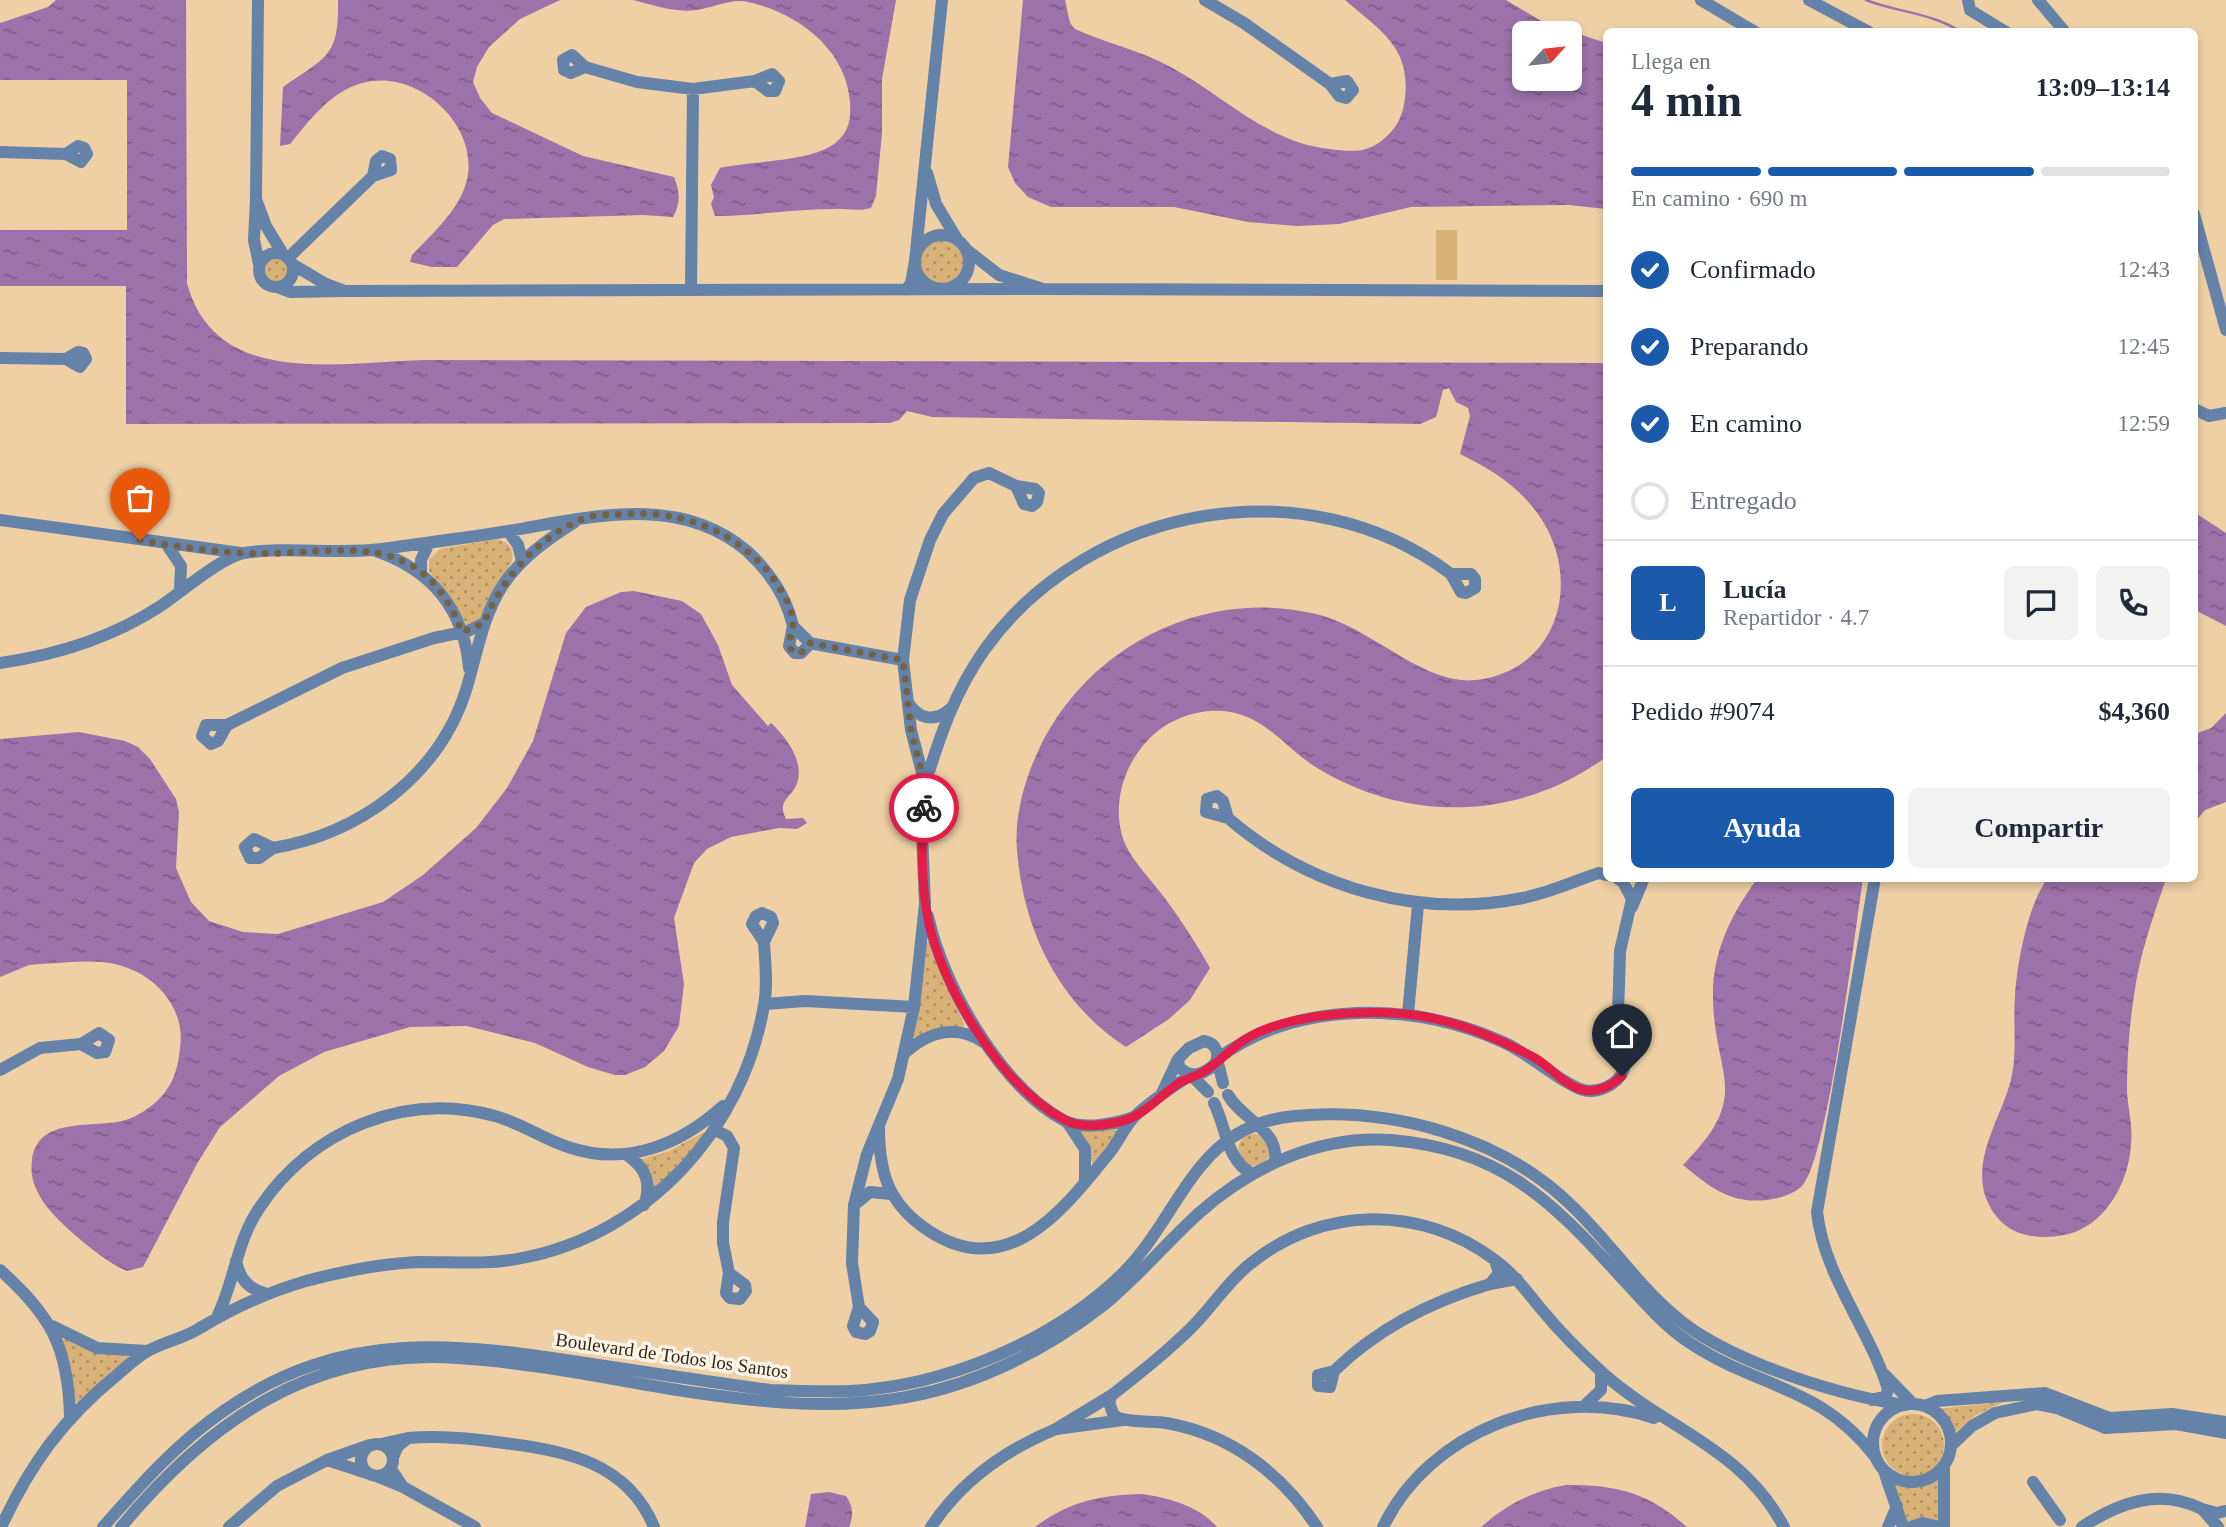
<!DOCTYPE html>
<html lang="es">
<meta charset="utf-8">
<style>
:root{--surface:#fff;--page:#f2f2f3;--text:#1f2937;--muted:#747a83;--line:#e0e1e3;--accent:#1b5aab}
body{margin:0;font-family:"Times New Roman",serif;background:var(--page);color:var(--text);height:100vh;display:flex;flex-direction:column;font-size:26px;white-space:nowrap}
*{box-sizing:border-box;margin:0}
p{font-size:23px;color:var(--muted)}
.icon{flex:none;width:38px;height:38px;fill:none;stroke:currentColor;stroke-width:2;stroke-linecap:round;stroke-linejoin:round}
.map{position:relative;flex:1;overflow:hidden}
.drawer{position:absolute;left:1603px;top:28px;width:595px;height:854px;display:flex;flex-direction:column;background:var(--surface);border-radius:10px;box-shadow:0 4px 10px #0003}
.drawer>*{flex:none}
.needle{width:46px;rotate:63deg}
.tools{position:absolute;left:1512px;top:21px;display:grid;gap:14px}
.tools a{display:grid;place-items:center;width:70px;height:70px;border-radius:10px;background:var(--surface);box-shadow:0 4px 10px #0003;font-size:35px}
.pin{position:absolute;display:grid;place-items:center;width:60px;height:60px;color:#fff;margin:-72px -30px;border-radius:50% 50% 50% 0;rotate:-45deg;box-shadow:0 0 7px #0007}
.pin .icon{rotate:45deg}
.courier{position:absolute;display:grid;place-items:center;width:70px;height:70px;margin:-35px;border:5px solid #e11d48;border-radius:50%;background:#fff;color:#222;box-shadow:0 2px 9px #0007}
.overview em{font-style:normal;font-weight:800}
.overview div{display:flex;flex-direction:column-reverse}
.overview{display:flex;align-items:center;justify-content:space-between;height:119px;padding:0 28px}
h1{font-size:46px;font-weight:800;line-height:52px}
.bar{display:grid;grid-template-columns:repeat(4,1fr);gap:10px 7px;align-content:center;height:84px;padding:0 28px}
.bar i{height:9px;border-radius:5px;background:var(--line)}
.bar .selected{background:var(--accent)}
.bar p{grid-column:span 4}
.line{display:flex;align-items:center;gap:18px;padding:0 28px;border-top:2px solid var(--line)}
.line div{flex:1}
.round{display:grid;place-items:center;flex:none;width:74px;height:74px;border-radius:10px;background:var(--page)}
ol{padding:0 28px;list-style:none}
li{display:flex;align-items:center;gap:21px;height:77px}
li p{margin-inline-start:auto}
li .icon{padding:7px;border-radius:50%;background:var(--accent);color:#fff;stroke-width:4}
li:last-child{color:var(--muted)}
li i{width:38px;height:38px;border:4px solid var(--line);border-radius:50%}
.cta{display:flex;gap:14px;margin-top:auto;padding:14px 28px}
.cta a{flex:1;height:80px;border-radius:10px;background:var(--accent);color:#fff;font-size:28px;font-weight:800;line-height:80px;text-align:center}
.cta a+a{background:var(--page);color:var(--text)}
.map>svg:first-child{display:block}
.grass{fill:url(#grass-dots)}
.pitch{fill:#d8b177}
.water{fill:url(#water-ripples);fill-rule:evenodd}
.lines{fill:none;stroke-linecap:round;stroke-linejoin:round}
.stream{stroke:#9b72aa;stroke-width:2.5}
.minor{stroke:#6582a9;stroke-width:12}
.done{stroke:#746248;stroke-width:7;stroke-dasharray:0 12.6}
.route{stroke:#e11d48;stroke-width:9}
.labels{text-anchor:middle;stroke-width:7;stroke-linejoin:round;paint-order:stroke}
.street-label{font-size:19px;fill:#322716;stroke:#fdf4e7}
</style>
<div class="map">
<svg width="2226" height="1527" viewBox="0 0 2226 1527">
<defs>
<pattern id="grass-dots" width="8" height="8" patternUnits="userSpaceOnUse" patternTransform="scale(1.75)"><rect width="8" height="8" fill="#d8b177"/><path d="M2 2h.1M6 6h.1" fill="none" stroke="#b09061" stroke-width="1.8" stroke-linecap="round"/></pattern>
<pattern id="water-ripples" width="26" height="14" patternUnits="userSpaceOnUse" patternTransform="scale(1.75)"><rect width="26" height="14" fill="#9b72aa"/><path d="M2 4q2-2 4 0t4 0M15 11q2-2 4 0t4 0" fill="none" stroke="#7f5e89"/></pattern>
</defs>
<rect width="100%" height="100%" fill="#eed0a4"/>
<path class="grass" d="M918 264a23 23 0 1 1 46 0a23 23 0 1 1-46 0Z
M262 270a13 13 0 1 1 26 0a13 13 0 1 1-26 0Z
M497 539C509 542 514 549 512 561L479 619 467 625 429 571V560L440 549Z
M929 942 965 1026 912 1038 926 943Z
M1115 1129 1118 1134 1094 1167 1080 1131Z
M704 1132 706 1134 654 1191 641 1159 669 1151Z
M1238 1150a16 16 0 1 1 32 0a16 16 0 1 1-32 0Z
M65 1339 94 1351 128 1356 129 1361 78 1403 74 1400 60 1342Z
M2004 1402 1976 1415 1954 1433 1936 1409Z
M1882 1445a31 31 0 1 1 62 0a31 31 0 1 1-62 0Z
M1942 1473 1941 1523 1924 1517 1908 1525 1892 1481 1925 1484Z"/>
<path class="pitch" d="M1436 230H1457V280H1436Z"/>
<path class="water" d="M56 0H186L187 283C215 389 340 362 424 360L1606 363V757C1519 821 1406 824 1314 766 1286 748 1267 719 1231 712 1202 707 1169 718 1149 739 1122 766 1110 810 1126 846 1135 864 1152 881 1164 897 1181 920 1196 943 1210 968L1190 1000 1169 1019 1126 1047C1058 1003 1023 929 1017 850 1014 816 1025 779 1039 749 1088 646 1204 587 1316 614 1372 627 1423 686 1476 680 1561 670 1583 577 1538 514 1518 486 1491 469 1460 454L1470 416 1468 408 1456 402 1449 388 1443 390 1436 417 1420 424 932 417 907 411 899 420 890 423 126 424V286H0V230H127V80H0V23L48 7Z
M338 0H560L520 19 489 47 477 67 473 82 480 98 492 113 583 156 674 177C680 192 681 203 673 217L643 215 504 219 493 225 457 267H432L410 262 412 255C428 238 449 219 460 198 493 139 424 66 362 83 330 92 310 120 290 144L280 146 283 87C327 56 339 57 338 0Z
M633 0H896L882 79V133L876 196 871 208C857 212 847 208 833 209 793 209 755 216 715 216L711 204 714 197 711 185 720 168C751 161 809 162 834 144 849 133 851 120 850 102 846 47 794 10 743 1 727 0 711 8 696 10 675 13 654 5 633 0Z
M1023 0H1065L1070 23 1075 29C1106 43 1139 50 1169 66 1223 95 1266 142 1329 149 1347 151 1364 154 1380 142 1396 130 1403 117 1405 98 1411 46 1379 30 1345 0H1506L1543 22 1606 43V209L1569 205 1411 207 1339 224 1297 226 1248 222 1174 207H1051L1028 197 1015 183 1008 167ZM1524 33H1570V79H1524Z
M2194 512 2226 533V626L2195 610Z
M634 591 682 601 701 614 718 645 732 685 768 726 771 723C787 738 806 763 796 786 789 799 777 802 786 819L803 818 807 823 797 829 779 828 731 837 707 849 694 863 674 918 684 984 679 1026 664 1051 645 1067 625 1075H615L588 1067 535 1043 467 1026 410 1027 324 1052 279 1076 220 1127 198 1162 143 1267 127 1271C105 1263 54 1220 42 1200 34 1186 30 1177 32 1160 38 1115 94 1129 126 1120 138 1116 148 1109 157 1101 173 1086 178 1069 180 1048 186 1008 155 973 115 964 91 959 65 963 40 964L29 965 0 977V739L79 732 125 741 138 747 150 759 176 799 179 812 176 868 191 902 209 921 243 932 278 934 383 902 423 875 476 828 507 788 533 741 566 633 586 607 621 592Z
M2226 713V802L2205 810 2195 822V734L2211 728Z
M1757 879H1863C1855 929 1828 1159 1802 1186 1795 1193 1783 1197 1773 1199 1734 1206 1712 1189 1683 1165 1754 1093 1714 1078 1713 997 1712 952 1732 913 1757 879Z
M2047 879H2166C2153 917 2139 956 2134 996 2129 1027 2127 1061 2127 1091 2128 1109 2133 1126 2131 1144 2129 1183 2104 1228 2064 1235 2048 1238 2032 1238 2017 1232 1999 1225 1986 1205 1983 1187 1977 1147 2004 1113 2012 1075 2017 1050 2013 1022 2015 996 2017 963 2028 905 2047 879Z
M1566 1485C1617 1485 1648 1492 1687 1527H1481C1506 1505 1532 1491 1566 1485Z
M829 1492 846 1496C853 1506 854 1515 849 1527H805L811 1494Z
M1141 1494C1167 1497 1199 1506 1217 1527H1035C1068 1502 1100 1495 1141 1494Z"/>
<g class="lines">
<path class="stream" d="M1866 0C1896 12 1933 13 1961 32"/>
<path class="minor" d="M1205 0 1244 23 1330 84
M1701 0 1755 32
M1809 0 1869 32
M1968 0 1970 10 2006 32
M2038 0 2065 32
M572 55 585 67 571 73 564 70 563 60Z
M585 67 637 82 693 89 755 81
M772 74 779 81 775 91H768L755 81Z
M1347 81 1353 90 1346 98 1339 96 1330 84Z
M0 152 66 154 81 162 87 154 84 148 78 146 66 154
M382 156 390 159 391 170 373 176 376 161Z
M927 173 936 204 957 239
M256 199 258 0
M2194 214 2226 330
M915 262a27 27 0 1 1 54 0a27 27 0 1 1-54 0Z
M259 270a17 17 0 1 1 34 0a17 17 0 1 1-34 0Z
M288 258 373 176
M259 264 254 240 256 199 266 226 283 254
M277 287 290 292 345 291 324 283 292 264
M1043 289 1606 291
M691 290 693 89
M906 290 911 283 915 261 942 0
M345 291 1043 289 999 275 967 250
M0 358 66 359 78 352 83 353 86 359 80 367 66 359
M2194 409 2209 416 2226 413
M1016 486 1035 489 1039 493 1037 502 1032 506 1024 504Z
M0 520 241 553
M508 531 518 545 522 561
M167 545 181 566 180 590
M376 551C431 570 464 609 469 668
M421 573V560L429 543
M1451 574H1471L1475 579V588L1466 593 1461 592Z
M793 626 808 641V646L801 653H795L789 646Z
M809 643 903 660
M0 663C56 655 111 638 159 607 179 594 221 557 244 553 286 546 337 555 382 549 424 543 466 538 508 531 588 518 678 492 747 551 770 572 786 595 793 626
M908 702C918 719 934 723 950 709
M206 725H227L218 741 211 744 202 736Z
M227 725 342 668 434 638 468 631 484 623
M925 784C940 736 955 691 985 649 1089 504 1307 465 1451 574
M1217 796 1223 801 1228 818 1206 812 1207 799Z
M1228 818C1309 888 1418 919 1523 898 1549 893 1574 881 1599 873L1606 875
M254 839 273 848 259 858H250L245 847Z
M273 848C359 834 439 776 466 690 477 655 482 617 503 585 521 558 548 539 575 522
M1632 907 1644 878
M762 913 771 917 773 923 764 942 752 924 756 916Z
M928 916C943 986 1001 1087 1065 1121 1084 1130 1115 1124 1134 1117
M765 1004 805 1001 914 1007 925 904 922 833 925 784 911 730 903 660 910 600 930 540 943 514 974 478 989 473 1016 486
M1408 1014 1418 905
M99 1033 109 1040 105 1052 97 1053 81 1044Z
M1204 1041C1216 1043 1220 1053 1215 1064 1203 1075 1191 1079 1179 1067L1178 1059 1189 1048Z
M906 1052C929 1032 956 1024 983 1042
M0 1070 40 1048 81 1044
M1223 1083 1217 1059C1298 999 1414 1002 1503 1042 1530 1054 1555 1079 1580 1089 1597 1095 1618 1085 1624 1069L1618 1012 1619 985 1620 951 1632 899 1623 882 1617 878
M1161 1095 1178 1059
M1228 1095C1242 1120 1279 1129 1275 1161
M1214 1103C1226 1127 1227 1161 1251 1173
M1067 1122 1085 1149V1181
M879 1127C879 1173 888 1204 929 1231 1010 1284 1066 1206 1111 1151 1119 1140 1125 1126 1135 1116 1152 1100 1172 1087 1191 1075L1208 1092
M715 1130 727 1136 734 1148 723 1222V1243L729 1273
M627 1155C646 1168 652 1183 644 1205
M854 1205 870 1192 891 1194
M1495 1260 1499 1273 1490 1284 1517 1279
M236 1261C240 1280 249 1289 267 1294
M0 1270C51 1316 68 1346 70 1416
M729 1273 745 1285 746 1291 740 1299 730 1298 726 1293Z
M859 1307 852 1263 854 1205 867 1154 898 1079 914 1007
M859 1307 873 1322 870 1331 865 1334 856 1332 853 1326Z
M218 1315C235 1279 237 1240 260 1207 312 1130 405 1091 495 1116 521 1123 543 1139 568 1147 626 1167 680 1145 723 1106
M52 1326 97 1348 147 1351
M1334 1371C1378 1328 1432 1301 1490 1284
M1334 1371 1330 1387 1318 1386V1375Z
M1884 1374 1913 1404
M1112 1395 1056 1429 1123 1420
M1872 1400 1886 1396 1888 1389C1869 1328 1824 1276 1817 1212L1875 878
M1873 1443a39 39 0 1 1 78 0a39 39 0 1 1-78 0Z
M1584 1406 1601 1390V1371
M1925 1406 1937 1401 2045 1393 2110 1418 2172 1414 2226 1422
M408 1438C440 1435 471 1438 504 1443 565 1450 628 1463 654 1527
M361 1460a16 16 0 1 1 32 0a16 16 0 1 1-32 0Z
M381 1444 408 1438 398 1446 393 1457
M1951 1446 1972 1426 1995 1413 2037 1404 2057 1408 2105 1428 2176 1424 2226 1433
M1944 1466V1527
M1884 1471 1903 1527
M367 1473 327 1460 370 1445
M376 1476 403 1487 391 1469
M2033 1482 2060 1520
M403 1487 475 1527
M2 1525C31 1463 64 1418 117 1375 126 1367 136 1358 146 1352 163 1342 183 1339 200 1328 233 1308 268 1292 306 1281 344 1271 383 1263 421 1262 455 1262 489 1265 522 1258 647 1234 743 1130 764 1005 768 985 765 962 764 942
M103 1527C141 1484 178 1442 225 1410 344 1327 458 1343 592 1364 651 1373 710 1382 770 1390 796 1391 823 1392 850 1391 945 1386 1051 1342 1121 1275 1182 1216 1193 1125 1295 1116 1392 1107 1502 1137 1572 1206 1613 1245 1646 1298 1693 1330 1747 1366 1841 1396 1905 1405
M121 1527C209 1421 313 1348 458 1358 538 1363 617 1381 697 1393 768 1403 835 1410 907 1397 979 1384 1048 1349 1105 1304 1139 1276 1167 1242 1199 1213 1252 1166 1320 1135 1391 1140 1499 1149 1549 1198 1618 1274 1641 1298 1662 1325 1690 1343 1757 1388 1821 1385 1876 1458
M229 1527 277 1486 327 1460
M931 1527C962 1480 1005 1450 1056 1429
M1317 1527C1282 1474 1231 1434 1166 1423 1151 1421 1134 1423 1118 1418L1113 1414 1109 1402 1112 1395C1140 1373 1168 1351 1193 1326 1213 1306 1228 1281 1250 1264 1322 1205 1422 1205 1495 1260 1514 1274 1527 1292 1542 1310 1561 1333 1583 1355 1605 1375 1668 1430 1742 1448 1784 1527
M1383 1527C1430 1430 1553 1384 1654 1418
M1888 1527 1897 1506
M1911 1527 1923 1523 1940 1527
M2082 1527C2120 1502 2160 1488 2202 1509
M2218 1527 2202 1509 2217 1513 2225 1511"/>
</g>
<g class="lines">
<path class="done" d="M140 540C173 546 208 551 241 553 335 558 418 519 462 632L484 623C502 579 535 540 580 520 591 514 609 515 622 514 679 510 732 528 769 573 779 586 794 608 793 626 793 636 785 641 792 651L801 653 809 643 903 660 911 730 925 784 924 808"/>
<path class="route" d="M924 808C921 846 921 887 929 924 946 993 1001 1086 1065 1120 1081 1129 1106 1125 1123 1121 1143 1116 1162 1094 1179 1083 1188 1078 1195 1077 1203 1072 1217 1065 1230 1049 1244 1040 1285 1014 1358 1010 1405 1014 1449 1018 1496 1037 1535 1058 1551 1067 1565 1086 1583 1090 1598 1093 1611 1086 1622 1076"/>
</g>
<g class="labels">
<g class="street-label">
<text transform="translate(672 1355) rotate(8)" y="7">Boulevard de Todos los Santos</text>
</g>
</g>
</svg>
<div class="tools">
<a><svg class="needle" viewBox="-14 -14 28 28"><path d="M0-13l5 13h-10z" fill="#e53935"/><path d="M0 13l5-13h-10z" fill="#747a83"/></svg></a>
</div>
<div class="pin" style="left:140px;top:540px;background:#ea580c"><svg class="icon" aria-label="bag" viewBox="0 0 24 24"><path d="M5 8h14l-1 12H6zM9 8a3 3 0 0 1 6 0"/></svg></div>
<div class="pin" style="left:1622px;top:1076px;background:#1f2937"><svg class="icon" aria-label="home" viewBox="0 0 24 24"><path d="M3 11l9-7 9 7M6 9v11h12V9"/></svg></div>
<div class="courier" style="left:924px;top:808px"><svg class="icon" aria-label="bike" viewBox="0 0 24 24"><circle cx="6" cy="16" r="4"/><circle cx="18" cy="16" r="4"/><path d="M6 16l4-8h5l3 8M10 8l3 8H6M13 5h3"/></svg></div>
<section class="drawer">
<div class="overview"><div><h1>4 min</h1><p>Llega en</p></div><em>13:09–13:14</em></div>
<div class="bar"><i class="selected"></i><i class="selected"></i><i class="selected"></i><i></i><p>En camino · 690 m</p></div>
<ol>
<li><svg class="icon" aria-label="check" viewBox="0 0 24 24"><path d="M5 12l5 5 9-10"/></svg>Confirmado<p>12:43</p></li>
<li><svg class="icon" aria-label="check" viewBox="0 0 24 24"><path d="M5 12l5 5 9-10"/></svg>Preparando<p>12:45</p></li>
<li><svg class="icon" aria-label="check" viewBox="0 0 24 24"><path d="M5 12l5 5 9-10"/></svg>En camino<p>12:59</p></li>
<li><i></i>Entregado</li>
</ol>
<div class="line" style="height:126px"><b class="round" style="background:var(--accent);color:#fff">L</b><div><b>Lucía</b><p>Repartidor · 4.7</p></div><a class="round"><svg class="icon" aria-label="chat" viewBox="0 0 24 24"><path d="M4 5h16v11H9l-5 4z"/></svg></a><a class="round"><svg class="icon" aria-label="phone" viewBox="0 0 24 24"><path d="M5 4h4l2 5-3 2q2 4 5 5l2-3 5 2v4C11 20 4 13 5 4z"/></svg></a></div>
<div class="line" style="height:91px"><div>Pedido #9074</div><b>$4,360</b></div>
<div class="cta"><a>Ayuda</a><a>Compartir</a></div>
</section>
</div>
